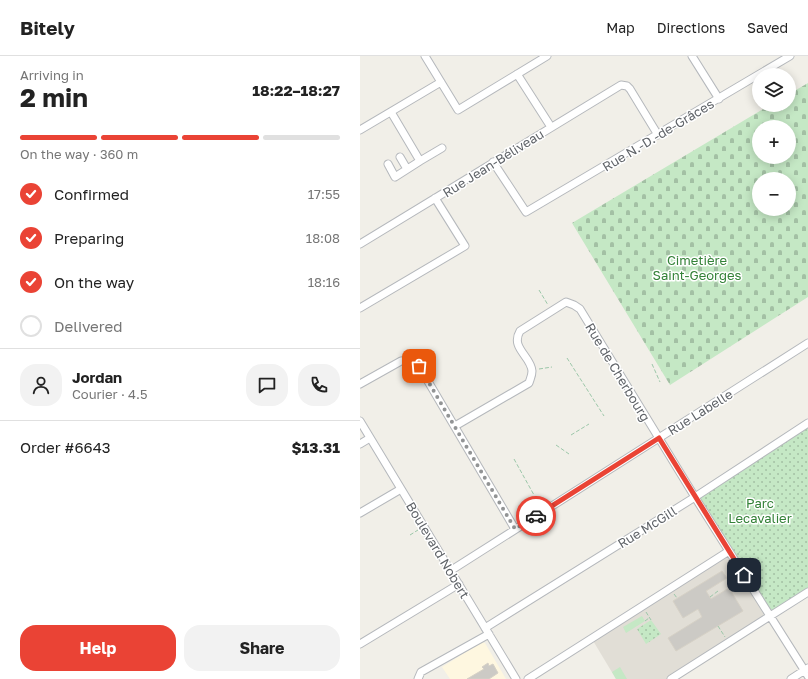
<!DOCTYPE html>
<meta charset="utf-8">
<style>
:root{--surface:#fff;--page:#f2f2f2;--text:#222;--muted:#767676;--line:#e0e0e0;--accent:#ea4335}
body{margin:0;font-family:"Golos Text",sans-serif;background:var(--page);color:var(--text);height:100vh;display:flex;flex-direction:column;font-size:15px;white-space:nowrap}
*{box-sizing:border-box;margin:0}
p{font-size:13px;color:var(--muted)}
.icon{flex:none;width:22px;height:22px;fill:none;stroke:currentColor;stroke-width:2;stroke-linecap:round;stroke-linejoin:round}
.map{position:relative;flex:1;overflow:hidden}
.panel{display:flex;flex-direction:column;background:var(--surface);width:360px}
.panel>*{flex:none}
.buttons{position:absolute;left:392px;top:12px;display:grid;gap:8px}
.buttons a{display:grid;place-items:center;width:44px;height:44px;border-radius:50%;background:var(--surface);box-shadow:0 2px 10px #0003;font-size:20px}
.pin{position:absolute;display:grid;place-items:center;width:34px;height:34px;color:#fff;margin:-17px;border-radius:8px;box-shadow:0 2px 6px #0006}
.courier{position:absolute;display:grid;place-items:center;width:40px;height:40px;margin:-20px;border:3px solid #ea4335;border-radius:50%;background:#fff;color:#222;box-shadow:0 1px 5px #0007}
.head em{font-style:normal;font-weight:700}
.head div{display:flex;flex-direction:column-reverse}
.head{display:flex;align-items:center;justify-content:space-between;height:68px;padding:0 20px}
h1{font-size:26px;font-weight:700;line-height:30px}
.bar{display:grid;grid-template-columns:repeat(4,1fr);gap:6px 4px;align-content:center;height:48px;padding:0 20px}
.bar i{height:5px;border-radius:3px;background:var(--line)}
.bar .active{background:var(--accent)}
.bar p{grid-column:span 4}
.line{display:flex;align-items:center;gap:10px;padding:0 20px;border-top:1px solid var(--line)}
.line div{flex:1}
.round{display:grid;place-items:center;flex:none;width:42px;height:42px;border-radius:16px;background:var(--page)}
ol{padding:0 20px;list-style:none}
li{display:flex;align-items:center;gap:12px;height:44px}
li p{margin-inline-start:auto}
li .icon{padding:4px;border-radius:50%;background:var(--accent);color:#fff;stroke-width:4}
li:last-child{color:var(--muted)}
li i{width:22px;height:22px;border:2px solid var(--line);border-radius:50%}
.button{display:flex;gap:8px;margin-top:auto;padding:8px 20px}
.button a{flex:1;height:46px;border-radius:16px;background:var(--accent);color:#fff;font-size:16px;font-weight:700;line-height:46px;text-align:center}
.button a+a{background:var(--page);color:var(--text)}
header{display:flex;align-items:center;gap:24px;box-sizing:border-box;height:56px;padding:0 20px;background:var(--surface);border-bottom:1px solid var(--line)}
header strong{font-size:19px}
nav{display:flex;gap:22px;margin-inline-start:auto;font-size:14px}
main{display:flex;flex:1;min-height:0}
.map>svg:first-child{display:block}
.commercial{fill:#fef7e0}
.education{fill:#e1ded6}
.green{fill:#c5e8c5}
.cemetery{fill:url(#cemetery-stones);fill-rule:evenodd}
.park{fill:url(#park-dots)}
.building{fill:#cccac5;stroke:#d6d1c6}
.lines{fill:none;stroke-linecap:round;stroke-linejoin:round}
.minor-casing{stroke:#b5b8bc;stroke-width:9}
.path{stroke:#9cc7a9;stroke-width:1;stroke-dasharray:4 2;stroke-linecap:butt}
.minor{stroke:#fff;stroke-width:7}
.done{stroke:#929495;stroke-width:4;stroke-dasharray:0 7.2}
.route{stroke:#ea4335;stroke-width:5}
.labels{text-anchor:middle;stroke-width:3;stroke-linejoin:round;paint-order:stroke}
.street-label{font-size:13px;fill:#5f6368;stroke:#fff}
.park-label{font-size:13px;fill:#348238;stroke:#fff}
</style>
<header>
<strong>Bitely</strong>
<nav><a>Map</a><a>Directions</a><a>Saved</a></nav>
</header>
<main>
<section class="panel">
<div class="head"><div><h1>2 min</h1><p>Arriving in</p></div><em>18:22–18:27</em></div>
<div class="bar"><i class="active"></i><i class="active"></i><i class="active"></i><i></i><p>On the way · 360 m</p></div>
<ol>
<li><svg class="icon" aria-label="check" viewBox="0 0 24 24"><path d="M5 12l5 5 9-10"/></svg>Confirmed<p>17:55</p></li>
<li><svg class="icon" aria-label="check" viewBox="0 0 24 24"><path d="M5 12l5 5 9-10"/></svg>Preparing<p>18:08</p></li>
<li><svg class="icon" aria-label="check" viewBox="0 0 24 24"><path d="M5 12l5 5 9-10"/></svg>On the way<p>18:16</p></li>
<li><i></i>Delivered</li>
</ol>
<div class="line" style="height:72px"><a class="round"><svg class="icon" aria-label="person" viewBox="0 0 24 24"><circle cx="12" cy="8" r="4"/><path d="M4 21q1-7 8-7t8 7"/></svg></a><div><b>Jordan</b><p>Courier · 4.5</p></div><a class="round"><svg class="icon" aria-label="chat" viewBox="0 0 24 24"><path d="M4 5h16v11H9l-5 4z"/></svg></a><a class="round"><svg class="icon" aria-label="phone" viewBox="0 0 24 24"><path d="M5 4h4l2 5-3 2q2 4 5 5l2-3 5 2v4C11 20 4 13 5 4z"/></svg></a></div>
<div class="line" style="height:52px"><div>Order #6643</div><b>$13.31</b></div>
<div class="button"><a>Help</a><a>Share</a></div>
</section>
<div class="map">
<svg width="448" height="623" viewBox="0 0 448 623">
<defs>
<pattern id="cemetery-stones" width="16" height="16" patternUnits="userSpaceOnUse"><rect width="16" height="16" fill="#c5e8c5"/><path d="M2 7V4a2 2 0 0 1 4 0v3zM10 15v-3a2 2 0 0 1 4 0v3z" fill="#a3c0a4"/></pattern>
<pattern id="park-dots" width="8" height="8" patternUnits="userSpaceOnUse"><rect width="8" height="8" fill="#c5e8c5"/><path d="M2 2h.1M6 6h.1" fill="none" stroke="#a3c0a4" stroke-width="1.8" stroke-linecap="round"/></pattern>
</defs>
<rect width="100%" height="100%" fill="#f1efe8"/>
<path class="commercial" d="M122 586 125 587 146 623H90L82 611Z"/>
<path class="education" d="M369 495 410 560 311 623H256L232 583Z"/>
<path class="green" d="M282 560 285 565 266 577 263 571Z
M260 611 267 623H256L252 616Z"/>
<path class="cemetery" d="M448 27V241L310 329 212 167 410 49H429V38ZM399 71H429V101H399ZM399 123H429V153H399Z"/>
<path class="park" d="M448 367V536L410 560 335 441Z
M291 564 301 578 286 588 277 573Z"/>
<path class="building" d="M362 515 367 522 346 535 351 543 369 532 383 555 316 595 308 582 342 561 338 553 323 562 313 545Z
M128 607 129 610 133 608 138 617 129 623H107L124 613 122 611Z"/>
<g class="lines">
<g class="minor-casing">
<path id="minor" d="M65 0 98 54 187 0
M332 0 359 43
M157 18 191 71
M0 74 81 26
M40 101 47 113
M60 105 82 92
M133 106 166 156 430 0
M28 108 35 121 60 105 31 56
M0 188 261 29 267 30 270 33 298 79
M0 252 105 190 75 142
M0 328 41 305 52 304 59 310 155 473
M0 365 156 623
M95 370 169 327C170 323 172 320 172 315 171 300 150 292 160 275L206 246 214 249 220 253 338 446 448 620
M0 388 10 382
M0 457 41 433
M90 515 448 287
M125 572 335 441 448 367
M0 588 99 528
M58 623 61 616 129 578
M168 623 369 495
M311 623 448 536
M431 623 448 612"/>
</g>
<path class="path" d="M179 234 188 249
M207 302 244 360
M292 308 300 326
M179 313 192 311
M211 379 229 368
M196 389 209 398
M154 403 174 439
M50 479 58 474
M378 498 381 494
M314 538 317 542
M350 541 358 535
M286 556 291 564
M285 565 289 562
M358 570 365 581"/>
<use href="#minor" class="minor"/>
</g>
<g class="lines">
<path class="done" d="M59 310 155 473 176 460"/>
<path class="route" d="M176 460 299 382 384 519"/>
</g>
<g class="labels">
<g class="street-label">
<text transform="translate(298 79) rotate(-31)" y="5">Rue N.-D.-de-Grâces</text>
<text transform="translate(133 107) rotate(-32)" y="5">Rue Jean-Béliveau</text>
<text transform="translate(258 316) rotate(59)" y="5">Rue de Cherbourg</text>
<text transform="translate(340 356) rotate(-32)" y="5">Rue Labelle</text>
<text transform="translate(287 471) rotate(-32)" y="5">Rue McGill</text>
<text transform="translate(78 494) rotate(59)" y="5">Boulevard Nobert</text>
</g>
<g class="park-label">
<text x="337" y="209">Cimetière<tspan x="337" dy="15">Saint-Georges</tspan></text>
<text x="400" y="452">Parc<tspan x="400" dy="15">Lecavalier</tspan></text>
</g>
</g>
</svg>
<div class="buttons">
<a><svg class="icon" aria-label="layers" viewBox="0 0 24 24"><path d="M12 4l9 5-9 5-9-5zM3 14l9 5 9-5"/></svg></a>
<a>+</a>
<a>−</a>
</div>
<div class="pin" style="left:59px;top:310px;background:#ea580c"><svg class="icon" aria-label="bag" viewBox="0 0 24 24"><path d="M5 8h14l-1 12H6zM9 8a3 3 0 0 1 6 0"/></svg></div>
<div class="pin" style="left:384px;top:519px;background:#1f2937"><svg class="icon" aria-label="home" viewBox="0 0 24 24"><path d="M3 11l9-7 9 7M6 9v11h12V9"/></svg></div>
<div class="courier" style="left:176px;top:460px"><svg class="icon" aria-label="car" viewBox="0 0 24 24"><path d="M5 17H2v-5l4-1 3-4h7l3 4 3 1v5h-3M9 17h6M6 11h13"/><circle cx="7" cy="17" r="2"/><circle cx="17" cy="17" r="2"/></svg></div>
</div>
</main>
